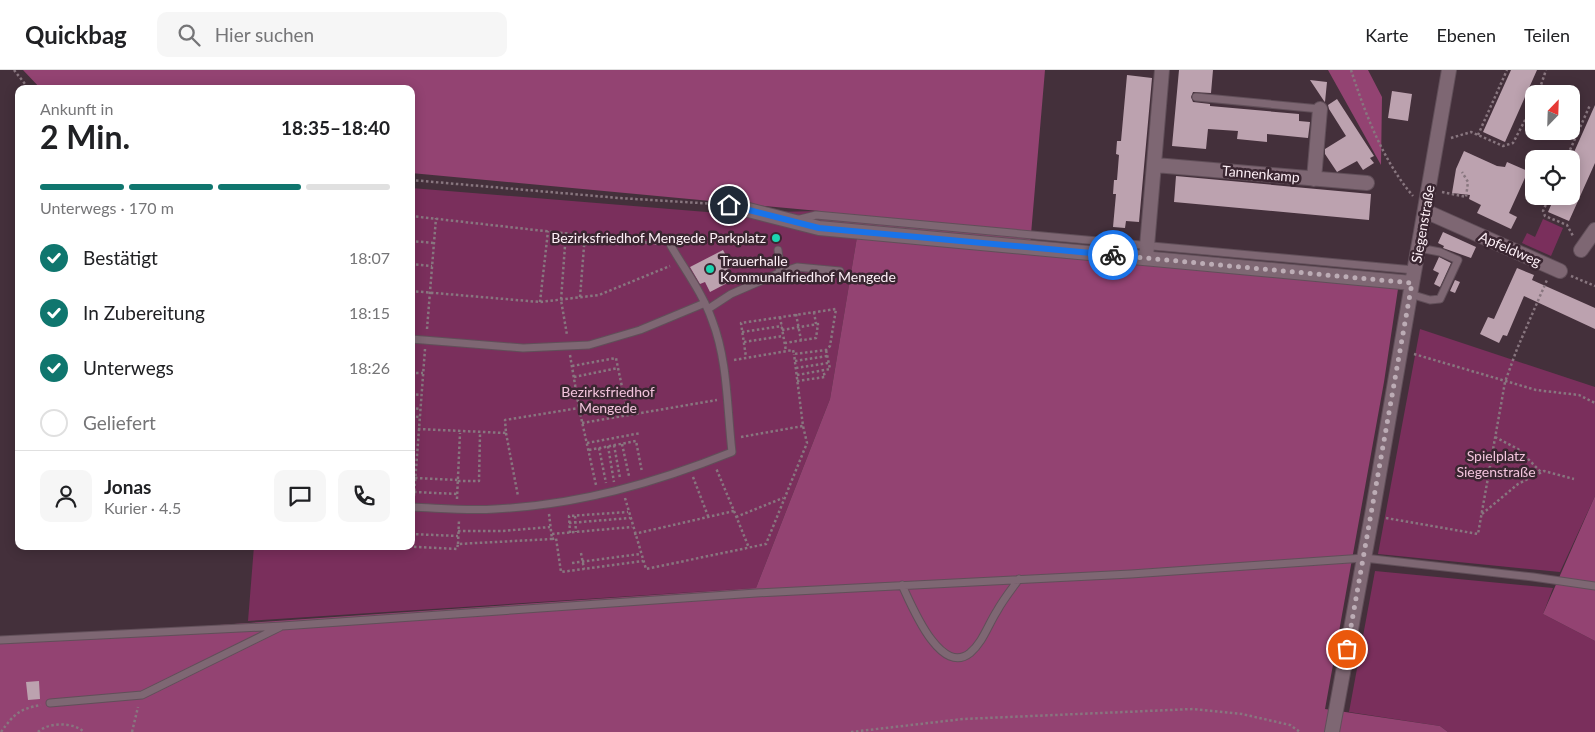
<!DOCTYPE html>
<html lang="de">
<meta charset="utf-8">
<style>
:root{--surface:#fff;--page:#f6f6f6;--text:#202124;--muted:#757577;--line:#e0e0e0;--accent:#0f766e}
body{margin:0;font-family:Lato,sans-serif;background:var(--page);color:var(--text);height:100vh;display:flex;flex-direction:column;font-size:19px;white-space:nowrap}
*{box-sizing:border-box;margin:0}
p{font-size:16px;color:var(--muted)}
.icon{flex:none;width:28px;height:28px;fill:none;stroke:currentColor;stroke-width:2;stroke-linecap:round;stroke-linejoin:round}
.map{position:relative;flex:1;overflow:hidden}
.sheet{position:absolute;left:15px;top:15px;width:400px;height:465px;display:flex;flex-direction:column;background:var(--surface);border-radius:10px;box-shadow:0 2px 12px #0003}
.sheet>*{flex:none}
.needle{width:32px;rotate:23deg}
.fabs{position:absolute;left:1525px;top:15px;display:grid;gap:10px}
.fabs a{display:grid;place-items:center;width:55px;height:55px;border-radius:10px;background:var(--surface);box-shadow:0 2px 12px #0003;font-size:25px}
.pin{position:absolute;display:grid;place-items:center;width:42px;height:42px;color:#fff;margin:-21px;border:2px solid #fff;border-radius:50%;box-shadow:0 1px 5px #0007}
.courier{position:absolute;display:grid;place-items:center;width:50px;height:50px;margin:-25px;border:4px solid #1a73e8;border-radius:50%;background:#fff;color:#222;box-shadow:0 1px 6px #0007}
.head em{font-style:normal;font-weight:700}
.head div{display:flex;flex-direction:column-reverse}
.head{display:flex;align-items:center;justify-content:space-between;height:85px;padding:0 25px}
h1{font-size:32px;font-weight:700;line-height:38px}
.bar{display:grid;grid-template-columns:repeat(4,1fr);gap:8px 5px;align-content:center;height:60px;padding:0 25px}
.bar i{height:6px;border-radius:4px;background:var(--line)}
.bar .active{background:var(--accent)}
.bar p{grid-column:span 4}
.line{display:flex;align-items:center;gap:12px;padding:0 25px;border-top:1px solid var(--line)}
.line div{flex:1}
.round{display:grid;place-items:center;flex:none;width:52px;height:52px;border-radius:10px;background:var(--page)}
ol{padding:0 25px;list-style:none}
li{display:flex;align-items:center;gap:15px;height:55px}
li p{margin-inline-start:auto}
li .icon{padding:5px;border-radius:50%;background:var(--accent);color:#fff;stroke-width:4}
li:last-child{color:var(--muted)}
li i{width:28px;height:28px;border:2px solid var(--line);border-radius:50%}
header{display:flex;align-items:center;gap:30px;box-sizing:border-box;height:70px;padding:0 25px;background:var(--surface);border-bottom:1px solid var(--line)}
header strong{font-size:24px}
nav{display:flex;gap:28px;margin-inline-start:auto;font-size:18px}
.search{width:350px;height:45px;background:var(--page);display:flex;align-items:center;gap:12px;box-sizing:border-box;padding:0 18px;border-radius:10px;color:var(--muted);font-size:19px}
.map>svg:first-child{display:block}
.green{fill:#7a2f5c}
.forest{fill:#934372}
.building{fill:#bca2af}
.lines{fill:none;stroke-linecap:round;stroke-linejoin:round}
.lane-casing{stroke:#614f59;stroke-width:9}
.street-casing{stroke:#614f59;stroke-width:16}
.path{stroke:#88767f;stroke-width:2.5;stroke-dasharray:2.5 2.5;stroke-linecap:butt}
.lane{stroke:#7e6773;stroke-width:7}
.street{stroke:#7e6773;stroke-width:14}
.done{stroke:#bcacb5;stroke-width:5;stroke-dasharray:0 9}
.route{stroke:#1a73e8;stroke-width:6}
.poi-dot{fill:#1cd5b1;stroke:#3a2631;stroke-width:2}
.labels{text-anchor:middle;stroke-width:5;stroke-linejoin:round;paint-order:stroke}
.street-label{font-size:14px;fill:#fdeff6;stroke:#3a2631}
.poi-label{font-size:14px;fill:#fdeff6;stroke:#3a2631;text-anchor:end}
.park-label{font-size:14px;fill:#f2c4dc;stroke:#3a2631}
</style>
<header>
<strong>Quickbag</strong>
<div class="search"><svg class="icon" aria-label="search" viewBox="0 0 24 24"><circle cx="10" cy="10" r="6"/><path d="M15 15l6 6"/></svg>Hier suchen</div>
<nav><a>Karte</a><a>Ebenen</a><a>Teilen</a></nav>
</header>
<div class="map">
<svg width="1595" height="662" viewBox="0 0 1595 662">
<rect width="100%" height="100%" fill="#44303b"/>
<path class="green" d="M411 118 719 143 820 141 858 161 830 329 756 518 248 551 254 476H411Z
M1543 149 1563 158 1551 186 1522 173 1527 163 1535 167Z
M1420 259 1595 317V426L1560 502 1378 484Z
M1375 501 1553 518 1543 544 1595 571V662H1448L1440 656 1349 642Z"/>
<path class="forest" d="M23 0H1045L1030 176 1146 188 1398 219 1384 312 1325 639 1440 656 1448 662H0V570L756 518 830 329 858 161 819 158V141L411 103V19H41Z
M1328 0H1368L1382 27 1381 95Z
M1595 426V571L1543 544Z"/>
<path class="building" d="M1179 0H1213L1211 23 1193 22 1191 27 1193 32 1210 34V36L1299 44V51L1310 52 1308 68 1267 64V72L1237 69 1238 61 1208 59 1206 79 1172 76Z
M1511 0H1537L1505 72 1483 62Z
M1127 5 1152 8 1139 152 1126 151 1125 158 1113 157 1116 124H1113L1114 110H1117L1119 85 1116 84 1117 71H1121Z
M1310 10 1327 12 1325 32 1324 31Z
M1392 21 1412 24 1408 51 1388 48Z
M1337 29 1374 86 1370 88 1374 93 1363 100 1357 91 1337 102 1325 84V79L1346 66 1329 39 1328 35Z
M1595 35V93L1569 151 1548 142 1555 126H1571V89Z
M1464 81 1497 96 1505 97 1507 92 1528 101 1509 143 1517 147 1511 159 1477 143 1481 135 1469 129 1470 125 1452 123 1456 99Z
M1176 106 1371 124 1369 150 1174 132Z
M1443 162 1476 177 1471 188 1443 178 1444 176 1438 173Z
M723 180 732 197 727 200 733 210 710 222 705 212 700 214 690 197Z
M1439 187 1451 193 1440 217 1434 214 1439 203 1433 200Z
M1517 198 1534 205 1532 210 1595 238V259L1524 226 1507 266 1503 265 1499 273 1480 264 1488 247 1494 249Z
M1455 210 1460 212 1455 223 1450 221Z
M39 611 40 629 28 630 26 612Z"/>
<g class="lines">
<g class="lane-casing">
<path id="lane" d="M1196 27 1320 39
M796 150 816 145 1414 200
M779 203 797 197 840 201
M1410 224 1430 230 1440 229 1458 190 1440 182 1419 178
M708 239 731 224 779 203 780 196 778 180
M411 269 523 278 589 275 640 260 705 233
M411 437C439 438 467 441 495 439 578 435 655 413 732 382 727 339 728 291 712 250 703 224 685 200 671 176
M902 515C911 534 940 607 970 583 983 572 988 555 997 541 1003 530 1011 520 1019 509
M0 570 282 556 756 523 1131 504 1364 488 1533 507 1595 516
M50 633 142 625 280 557"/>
</g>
<g class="street-casing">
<path id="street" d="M1155 95 1367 113
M1314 109 1320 39
M729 135 819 158 1412 213
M1425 141 1560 201
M1581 180 1595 160
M1146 188 1162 0
M1332 662 1372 445 1449 0"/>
</g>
<path class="path" d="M14 0 29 19
M1351 0C1365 43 1383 91 1413 126
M1538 24 1546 0
M1478 65 1507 0
M1451 68 1471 62 1503 76 1513 73 1534 33
M1566 89 1590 35
M411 110 619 128 716 134
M1442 122 1466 127 1468 112 1462 102
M1550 126 1543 141 1545 146 1567 155 1573 166
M411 146 660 174
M566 162 561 230 567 265
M411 171 434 173
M411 194 432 196
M1571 206 1595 216
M411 221 540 232 599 225 670 196
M580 227 585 164
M540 232 548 161
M814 242 816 254
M796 244 801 270
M780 247 786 281
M427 259 436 148
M782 260 818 254 816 268 785 273
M742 262 782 256
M744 272 783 266
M1414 284 1536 320 1579 325 1595 333
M570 285 579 338 596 415
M734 290 793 280 794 284 826 280 830 276 836 239 741 253 746 287
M795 291 827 286
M572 296 616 288 618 298
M796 298 828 293
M411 303H423
M797 305 830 299 826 280
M574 307 618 298 628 345
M797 311 825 307 823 300
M411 324 421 325
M411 338 420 339
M411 346 419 347
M582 353 717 330
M418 359 506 363 505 350 579 338
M506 363 518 426
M741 367 803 356 794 284
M1495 367 1518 379 1541 402
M587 373 641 363
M622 374 629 406
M614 375 620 408
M608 376 614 412
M599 378 606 413
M589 380 636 371 642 402
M693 407 708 446
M415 408 458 410
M458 411H479L480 364
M414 422 458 424
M414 426 425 279
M625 428 646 499 766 474 807 373 803 356
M457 429 460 363
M734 441 749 478
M549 444 552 469 556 468 561 502 643 491
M1482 444 1518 414 1544 401 1574 409
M575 446 576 462
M736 447 783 428
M1386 448 1478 464 1505 312 1517 279 1547 210
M569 453 630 448
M458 461H502L550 457
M570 463 569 446 628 442
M411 464 458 466
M552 464 632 457
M634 464 734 441 716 398
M458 474 459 450
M399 476 457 479 458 474 552 469
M581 483 584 499
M572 493 640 484
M1 662C14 644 19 639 41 635
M38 662C48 652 74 652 84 662
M132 662 138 637
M851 662 963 649 1193 639 1242 644 1290 655 1300 662"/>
<use href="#lane" class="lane"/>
<use href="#street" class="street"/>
</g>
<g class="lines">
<path class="done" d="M1113 185 1412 213 1347 579"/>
<path class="route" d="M729 135 819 158 1113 185"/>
</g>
<g class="poi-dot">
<circle cx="776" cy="168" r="5"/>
<circle cx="710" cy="199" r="5"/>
</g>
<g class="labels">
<g class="street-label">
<text transform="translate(1261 104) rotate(5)" y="5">Tannenkamp</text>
<text transform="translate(1423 154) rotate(-80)" y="5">Siegenstraße</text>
<text transform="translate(1510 179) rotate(24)" y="5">Apfeldweg</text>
</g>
<g class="poi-label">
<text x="766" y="173">Bezirksfriedhof Mengede Parkplatz</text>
<text x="720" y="196" text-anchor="start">Trauerhalle<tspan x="720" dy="16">Kommunalfriedhof Mengede</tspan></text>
</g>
<g class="park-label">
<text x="608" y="327">Bezirksfriedhof<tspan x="608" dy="16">Mengede</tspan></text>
<text x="1496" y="391">Spielplatz<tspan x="1496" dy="16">Siegenstraße</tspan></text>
</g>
</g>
</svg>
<div class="fabs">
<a><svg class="needle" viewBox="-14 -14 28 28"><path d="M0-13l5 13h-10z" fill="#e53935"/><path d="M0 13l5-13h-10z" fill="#757577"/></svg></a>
<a><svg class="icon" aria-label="locate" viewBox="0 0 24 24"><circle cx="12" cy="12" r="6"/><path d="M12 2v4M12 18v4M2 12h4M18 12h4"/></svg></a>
</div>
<div class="pin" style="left:1347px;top:579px;background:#ea580c"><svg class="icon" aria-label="bag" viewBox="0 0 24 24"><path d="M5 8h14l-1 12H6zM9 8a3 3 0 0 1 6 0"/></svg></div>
<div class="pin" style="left:729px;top:135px;background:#1f2937"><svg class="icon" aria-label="home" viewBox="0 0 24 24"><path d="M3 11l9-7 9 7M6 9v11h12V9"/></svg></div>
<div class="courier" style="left:1113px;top:185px"><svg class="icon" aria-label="bike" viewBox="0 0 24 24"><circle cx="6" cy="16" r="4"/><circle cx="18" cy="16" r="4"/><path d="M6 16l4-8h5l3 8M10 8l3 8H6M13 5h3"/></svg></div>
<section class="sheet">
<div class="head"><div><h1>2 Min.</h1><p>Ankunft in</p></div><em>18:35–18:40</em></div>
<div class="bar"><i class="active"></i><i class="active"></i><i class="active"></i><i></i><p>Unterwegs · 170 m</p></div>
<ol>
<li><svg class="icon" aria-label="check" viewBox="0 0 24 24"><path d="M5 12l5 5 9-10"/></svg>Bestätigt<p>18:07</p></li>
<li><svg class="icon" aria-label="check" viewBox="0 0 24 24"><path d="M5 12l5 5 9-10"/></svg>In Zubereitung<p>18:15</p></li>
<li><svg class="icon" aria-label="check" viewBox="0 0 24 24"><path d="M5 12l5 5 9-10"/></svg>Unterwegs<p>18:26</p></li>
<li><i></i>Geliefert</li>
</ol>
<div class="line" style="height:90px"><a class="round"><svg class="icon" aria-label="person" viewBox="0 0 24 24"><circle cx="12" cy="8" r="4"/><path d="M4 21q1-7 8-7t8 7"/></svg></a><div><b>Jonas</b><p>Kurier · 4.5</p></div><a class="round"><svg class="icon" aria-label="chat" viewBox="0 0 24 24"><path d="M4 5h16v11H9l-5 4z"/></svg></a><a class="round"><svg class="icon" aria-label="phone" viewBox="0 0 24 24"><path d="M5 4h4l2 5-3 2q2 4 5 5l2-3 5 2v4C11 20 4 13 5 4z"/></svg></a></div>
</section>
</div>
